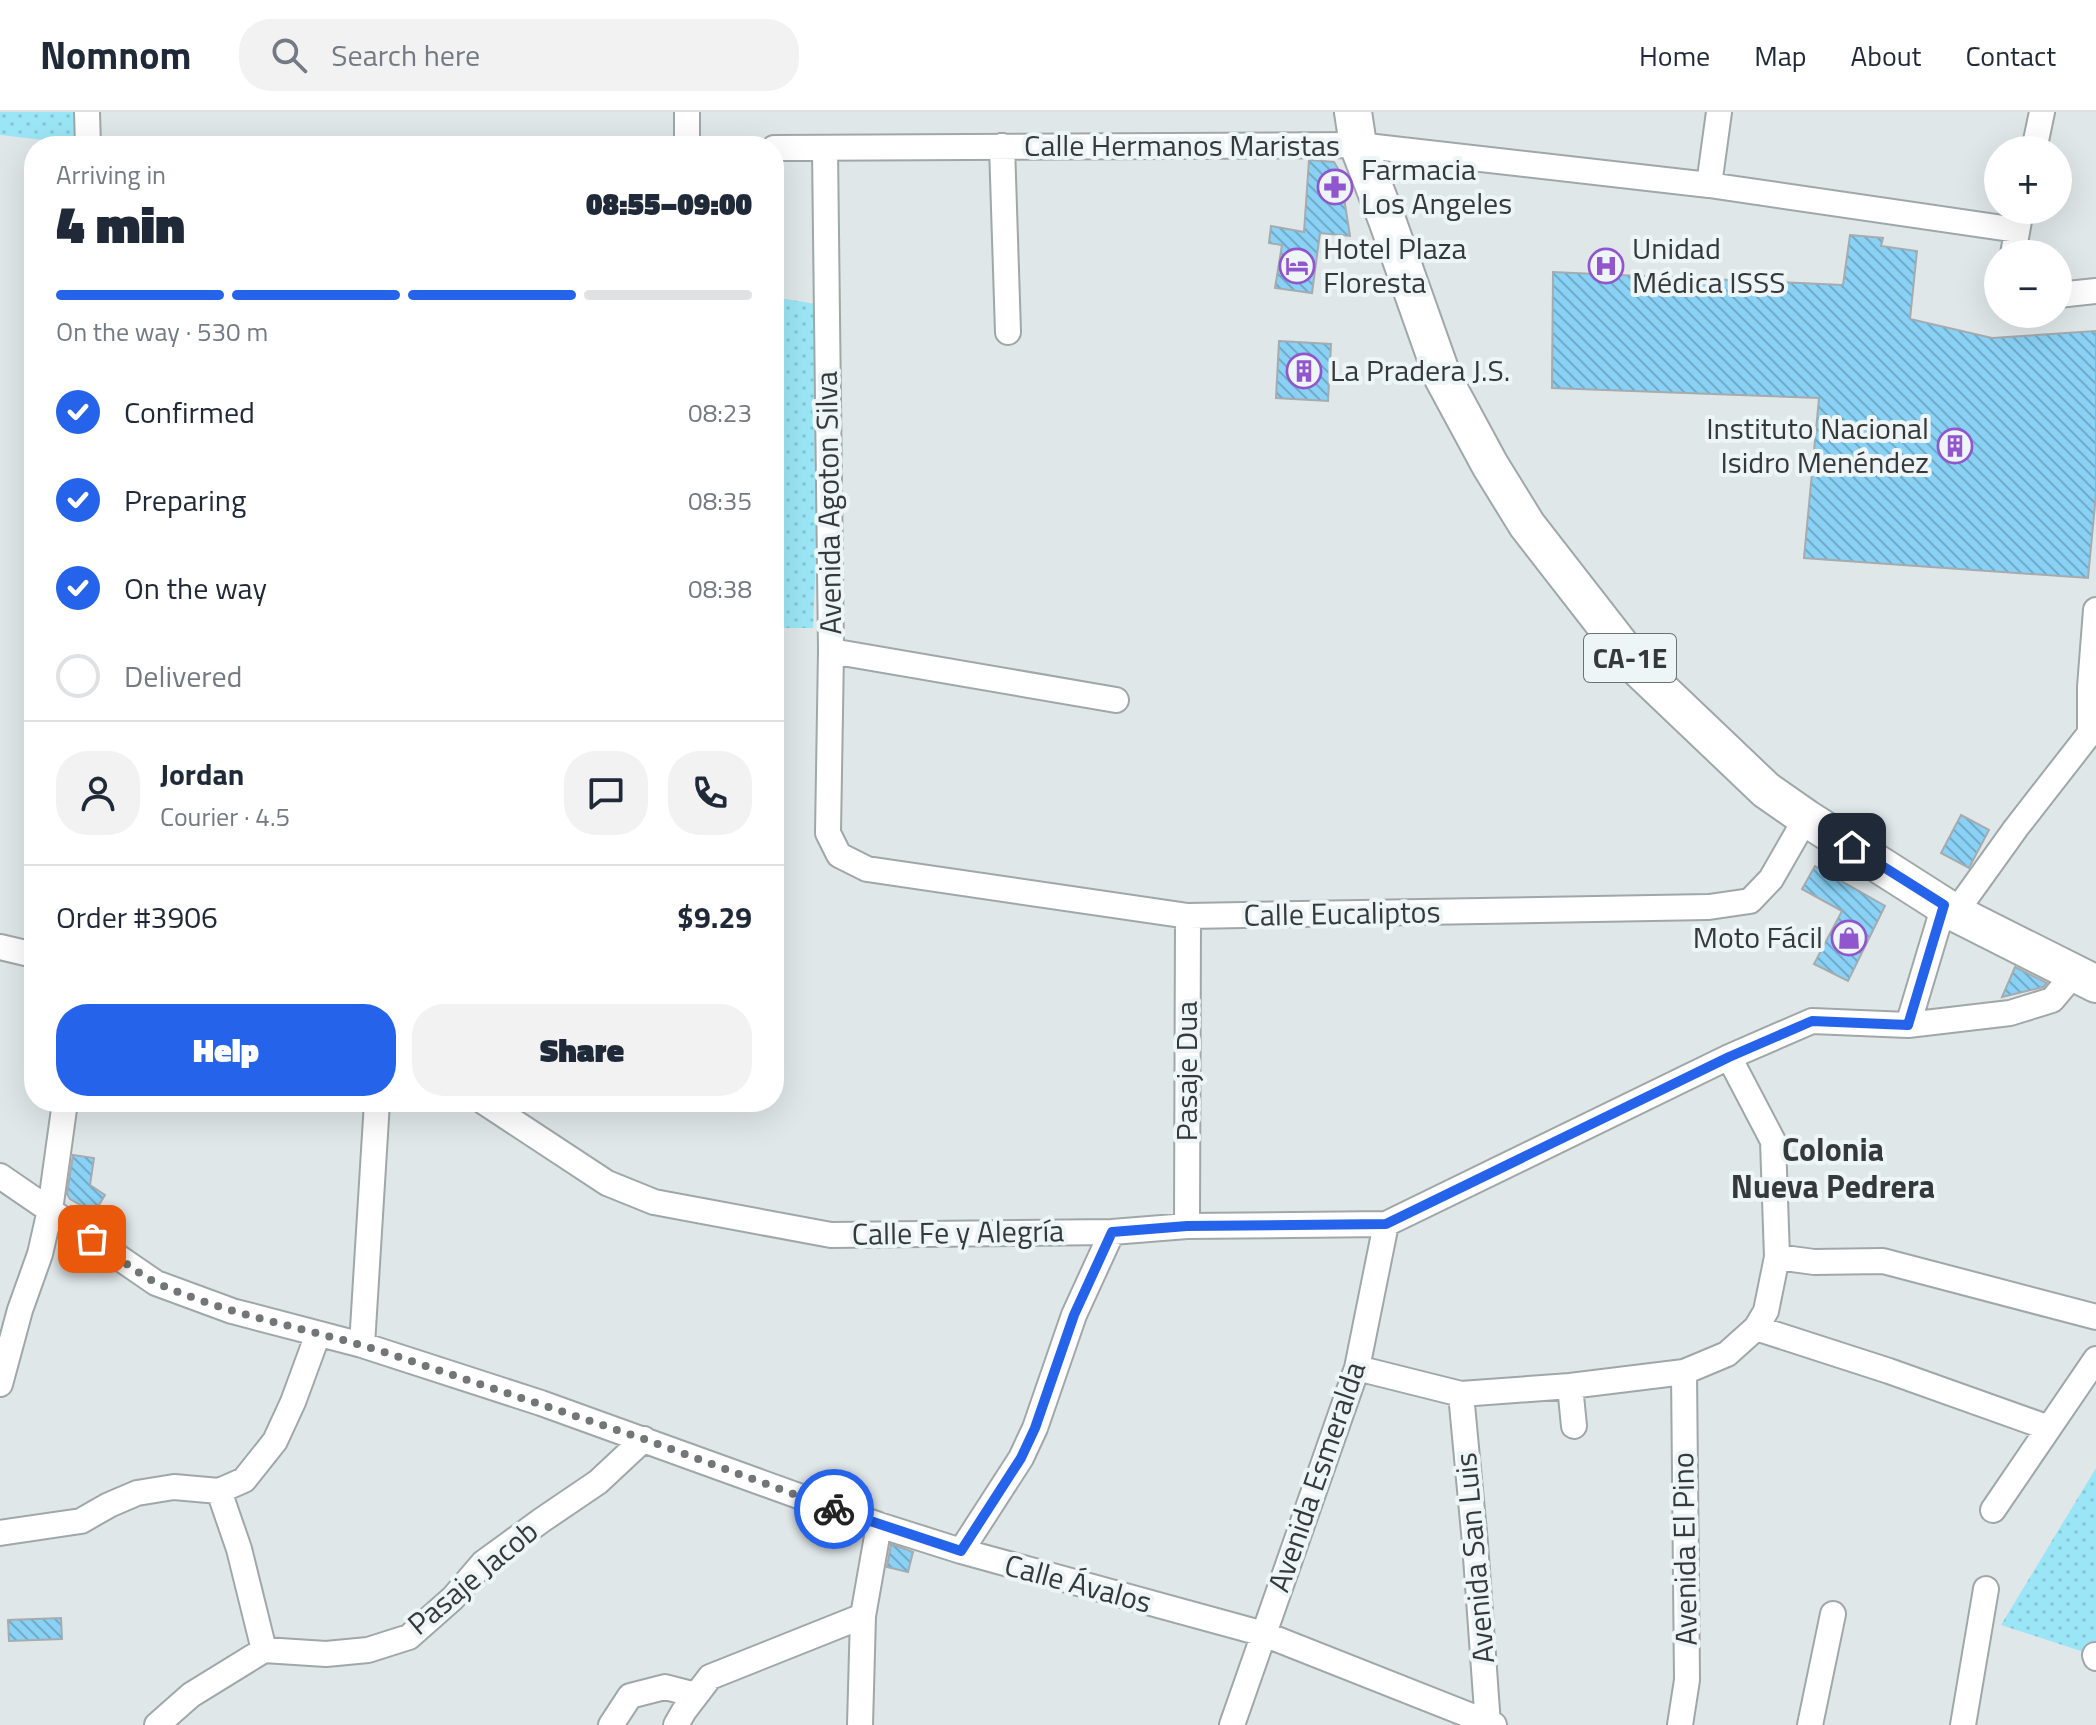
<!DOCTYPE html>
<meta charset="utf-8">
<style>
:root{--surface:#fff;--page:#f2f2f3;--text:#1f2937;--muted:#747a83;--line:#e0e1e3;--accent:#2563eb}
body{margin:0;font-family:"Titillium Web",sans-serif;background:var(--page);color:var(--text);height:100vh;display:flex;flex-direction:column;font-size:30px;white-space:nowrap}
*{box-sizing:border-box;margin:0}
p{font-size:26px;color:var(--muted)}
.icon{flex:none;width:44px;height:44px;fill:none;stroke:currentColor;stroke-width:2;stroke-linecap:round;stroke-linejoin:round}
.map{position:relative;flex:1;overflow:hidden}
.sheet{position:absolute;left:24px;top:24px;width:760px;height:976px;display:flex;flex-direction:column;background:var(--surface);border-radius:32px;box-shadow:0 8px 32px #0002}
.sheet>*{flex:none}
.tools{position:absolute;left:1984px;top:24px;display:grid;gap:16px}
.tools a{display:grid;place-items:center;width:88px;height:88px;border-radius:50%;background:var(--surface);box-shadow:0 8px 32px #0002;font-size:40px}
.pin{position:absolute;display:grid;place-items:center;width:68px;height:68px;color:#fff;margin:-34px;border-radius:16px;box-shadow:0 4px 12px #0006}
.courier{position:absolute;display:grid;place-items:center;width:80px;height:80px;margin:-40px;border:6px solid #2563eb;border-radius:50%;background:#fff;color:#222;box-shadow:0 2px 10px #0007}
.overview em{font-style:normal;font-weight:800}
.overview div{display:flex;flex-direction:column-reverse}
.overview{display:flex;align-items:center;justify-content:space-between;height:136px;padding:0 32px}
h1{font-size:52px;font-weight:800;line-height:60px}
.bar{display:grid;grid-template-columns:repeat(4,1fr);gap:12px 8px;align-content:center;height:96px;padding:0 32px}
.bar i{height:10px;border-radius:6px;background:var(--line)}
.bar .selected{background:var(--accent)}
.bar p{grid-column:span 4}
.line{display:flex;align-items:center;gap:20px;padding:0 32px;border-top:2px solid var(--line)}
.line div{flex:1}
.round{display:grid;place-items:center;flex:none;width:84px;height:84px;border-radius:32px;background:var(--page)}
ol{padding:0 32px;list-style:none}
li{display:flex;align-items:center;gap:24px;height:88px}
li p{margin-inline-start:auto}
li .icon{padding:8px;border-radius:50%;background:var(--accent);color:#fff;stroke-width:4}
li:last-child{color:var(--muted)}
li i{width:44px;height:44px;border:4px solid var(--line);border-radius:50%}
.button{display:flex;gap:16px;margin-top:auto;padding:16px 32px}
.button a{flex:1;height:92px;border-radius:32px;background:var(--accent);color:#fff;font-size:32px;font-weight:800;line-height:92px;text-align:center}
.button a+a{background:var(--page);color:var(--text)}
header{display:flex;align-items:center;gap:48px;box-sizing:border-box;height:112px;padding:0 40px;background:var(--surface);border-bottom:2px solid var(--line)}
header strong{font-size:38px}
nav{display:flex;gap:44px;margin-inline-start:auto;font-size:28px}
.search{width:560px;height:72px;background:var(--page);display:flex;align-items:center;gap:20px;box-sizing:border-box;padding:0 28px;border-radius:32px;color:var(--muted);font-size:30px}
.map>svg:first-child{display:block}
.park{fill:url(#park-dots)}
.building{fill:url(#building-back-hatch);stroke:#a5abae;stroke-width:2}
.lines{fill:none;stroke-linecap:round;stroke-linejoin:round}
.minor-casing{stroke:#a0a7a8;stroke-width:28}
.highway-casing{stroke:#a0a7a8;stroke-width:40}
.minor{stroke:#fff;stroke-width:24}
.highway{stroke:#fff;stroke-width:36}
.done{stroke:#727677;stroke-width:8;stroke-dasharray:0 14.4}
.route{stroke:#2563eb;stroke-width:10}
.labels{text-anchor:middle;stroke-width:8;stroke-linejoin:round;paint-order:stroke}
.shield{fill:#eef5f6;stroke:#6d7172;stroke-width:2}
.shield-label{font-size:28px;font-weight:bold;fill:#36393a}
.street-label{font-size:30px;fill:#36393a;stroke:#eef5f6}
.poi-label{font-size:30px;fill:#36393a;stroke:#eef5f6;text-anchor:start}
.neighbourhood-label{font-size:32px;font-weight:bold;fill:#36393a;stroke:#eef5f6}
</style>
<header>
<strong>Nomnom</strong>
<div class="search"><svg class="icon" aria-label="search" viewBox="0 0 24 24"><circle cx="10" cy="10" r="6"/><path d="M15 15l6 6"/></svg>Search here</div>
<nav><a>Home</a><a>Map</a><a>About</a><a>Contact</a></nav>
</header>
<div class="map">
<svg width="2096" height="1613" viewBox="0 0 2096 1613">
<defs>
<pattern id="park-dots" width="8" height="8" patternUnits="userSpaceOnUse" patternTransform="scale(2)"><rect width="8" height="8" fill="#9be6f6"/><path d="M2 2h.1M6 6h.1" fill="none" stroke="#86c6d4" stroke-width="1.8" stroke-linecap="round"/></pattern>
<pattern id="building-back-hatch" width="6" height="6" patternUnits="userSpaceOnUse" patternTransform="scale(2)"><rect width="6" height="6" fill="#89d2f6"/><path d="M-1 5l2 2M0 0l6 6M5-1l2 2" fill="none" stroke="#71abc8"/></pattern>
</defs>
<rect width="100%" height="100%" fill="#e0e7e9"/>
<path class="park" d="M0 0H87L88 33 0 23Z
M774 185 827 194 813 516H774Z
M2096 1356V1544L2001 1513Z"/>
<path class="building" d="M1309 48 1334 50 1340 60 1350 124 1320 121 1312 181 1275 176 1282 133 1269 131 1271 114 1304 120Z
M1850 123 1883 126 1881 134 1917 139 1910 207 1992 226 2096 219V382L2088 466 1804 446 1819 286 1552 276 1553 160 1843 173Z
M1279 229 1331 232 1328 289 1276 286Z
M1961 703 1989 718 1969 756 1941 741Z
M1815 754 1885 794 1848 869 1814 852 1842 799 1802 777Z
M2015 855 2047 871 2043 875 2002 885Z
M73 1043 94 1046 90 1073 105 1083 94 1101 70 1087 67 1082Z
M891 1432 913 1440 908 1460 887 1455Z
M61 1506 62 1527 9 1529 8 1508Z"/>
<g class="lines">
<g class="minor-casing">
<path id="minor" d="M87 0 88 34
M687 0V34
M1002 34 1008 220
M774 36 1358 33 1709 73 2017 118
M825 37 831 539 828 721 839 743 867 757 1188 804 1709 795 1750 789 1771 767 1806 706
M2034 38 2042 0
M1709 73 1719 0
M2013 142 2021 98
M2058 183 2096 179
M831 539 1116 588
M1955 801 2016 716 2090 621V575L2096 498
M0 835 34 843
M1908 913 1944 793
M484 990 607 1071 654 1090 831 1123 1112 1120 1187 1114 1386 1112 1729 945 1812 909 1908 913 2010 901 2052 888 2074 862
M0 1064 156 1171 232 1199 362 1233 541 1291 879 1413 961 1439 1264 1522 1494 1613
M1187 1114 1188 804
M1777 1145 1814 1150 1883 1149 2096 1205
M1756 1216 1889 1259 2049 1316
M362 1233 377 990
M1357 1256 1461 1282 1570 1274 1684 1260 1727 1242 1756 1216 1766 1199 1777 1145 1773 1029 1729 945
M0 1272 20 1198 40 1142 50 1098 65 990
M1570 1274 1574 1314
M1461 1282 1475 1431 1488 1613
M219 1379 244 1368 275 1329 293 1290 318 1222
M1993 1398 2096 1247
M0 1421 81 1409 109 1393 137 1381 174 1375 219 1379 239 1437 264 1538
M961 1439 1021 1346 1035 1316 1074 1203 1112 1120
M2095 1543 2096 1546
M157 1613 191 1583 264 1538 326 1542 368 1538 409 1525 453 1486 483 1451 542 1408 598 1370 644 1327
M611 1613 630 1584 665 1575 696 1583
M676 1613 684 1599 710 1565 863 1504
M860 1613 863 1504 879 1413
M1232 1613 1357 1256 1386 1112
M1680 1613 1687 1568 1684 1260
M1810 1613 1833 1502
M1963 1613 1986 1477"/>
</g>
<g class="highway-casing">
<path id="highway" d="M1353 0 1358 33 1387 108 1443 266 1490 353 1527 413 1639 557 1766 678 1806 706 1955 801 2096 872"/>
</g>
<use href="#minor" class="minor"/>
<use href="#highway" class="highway"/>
</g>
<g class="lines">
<path class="done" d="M92 1127C113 1141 137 1162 159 1172 233 1205 314 1217 390 1242L644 1327 834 1397"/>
<path class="route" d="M834 1397 961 1439 1021 1346 1035 1316 1074 1203 1112 1120 1187 1114 1386 1112 1729 945 1812 909 1908 913 1944 793 1852 735"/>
</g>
<defs>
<g id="pharmacy-ring" transform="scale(1.8)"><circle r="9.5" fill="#eef5f6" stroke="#9156cd" stroke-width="1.5"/><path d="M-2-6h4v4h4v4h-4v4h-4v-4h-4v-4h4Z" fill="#9156cd"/></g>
<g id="hotel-ring" transform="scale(1.8)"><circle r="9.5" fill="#eef5f6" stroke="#9156cd" stroke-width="1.5"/><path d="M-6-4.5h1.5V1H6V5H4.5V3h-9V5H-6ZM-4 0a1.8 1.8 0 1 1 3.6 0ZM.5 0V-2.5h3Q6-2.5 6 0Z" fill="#9156cd"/></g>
<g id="hospital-ring" transform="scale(1.8)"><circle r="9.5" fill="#eef5f6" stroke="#9156cd" stroke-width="1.5"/><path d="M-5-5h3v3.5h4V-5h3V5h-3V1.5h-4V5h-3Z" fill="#9156cd"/></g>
<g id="building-ring" transform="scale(1.8)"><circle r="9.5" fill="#eef5f6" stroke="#9156cd" stroke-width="1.5"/><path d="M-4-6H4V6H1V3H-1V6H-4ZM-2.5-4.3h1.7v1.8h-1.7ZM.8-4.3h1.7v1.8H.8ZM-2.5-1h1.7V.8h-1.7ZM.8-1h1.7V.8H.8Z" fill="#9156cd"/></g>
<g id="shop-ring" transform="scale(1.8)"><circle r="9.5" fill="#eef5f6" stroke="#9156cd" stroke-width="1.5"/><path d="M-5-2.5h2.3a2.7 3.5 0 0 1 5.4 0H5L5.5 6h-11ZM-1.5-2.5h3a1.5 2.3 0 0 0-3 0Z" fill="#9156cd"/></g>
</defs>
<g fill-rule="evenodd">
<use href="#pharmacy-ring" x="1335" y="75"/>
<use href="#hotel-ring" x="1297" y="154"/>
<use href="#hospital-ring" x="1606" y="154"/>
<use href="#building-ring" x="1304" y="259"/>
<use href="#building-ring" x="1955" y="334"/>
<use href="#shop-ring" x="1849" y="826"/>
</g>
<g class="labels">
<rect class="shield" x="1584" y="522" width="92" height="48" rx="6"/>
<g class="shield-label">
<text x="1630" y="556">CA-1E</text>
</g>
<g class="street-label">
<text x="1182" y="44">Calle Hermanos Maristas</text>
<text transform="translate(829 391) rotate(-91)" y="10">Avenida Agoton Silva</text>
<text transform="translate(1342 802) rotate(-1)" y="10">Calle Eucaliptos</text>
<text transform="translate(1187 959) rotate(-90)" y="10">Pasaje Dua</text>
<text transform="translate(958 1121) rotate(-1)" y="10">Calle Fe y Alegría</text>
<text transform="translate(1317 1365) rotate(-71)" y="10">Avenida Esmeralda</text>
<text transform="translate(1685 1437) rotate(-91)" y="10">Avenida El Pino</text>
<text transform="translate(1475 1446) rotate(-95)" y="10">Avenida San Luis</text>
<text transform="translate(473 1466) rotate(-40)" y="10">Pasaje Jacob</text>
<text transform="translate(1078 1472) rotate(15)" y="10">Calle Ávalos</text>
</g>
<g class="poi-label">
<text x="1361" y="68">Farmacia<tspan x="1361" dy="34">Los Angeles</tspan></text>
<text x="1323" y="147">Hotel Plaza<tspan x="1323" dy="34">Floresta</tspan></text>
<text x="1632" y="147">Unidad<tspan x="1632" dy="34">Médica ISSS</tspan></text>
<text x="1330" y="269">La Pradera J.S.</text>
<text x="1929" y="327" text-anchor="end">Instituto Nacional<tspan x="1929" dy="34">Isidro Menéndez</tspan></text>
<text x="1823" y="836" text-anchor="end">Moto Fácil</text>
</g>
<g class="neighbourhood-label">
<text x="1833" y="1049">Colonia<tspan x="1833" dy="37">Nueva Pedrera</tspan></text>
</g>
</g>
</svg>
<div class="tools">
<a>+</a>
<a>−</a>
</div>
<div class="pin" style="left:92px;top:1127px;background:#ea580c"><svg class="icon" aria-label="bag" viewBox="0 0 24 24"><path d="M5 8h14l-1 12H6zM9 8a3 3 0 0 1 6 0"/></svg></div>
<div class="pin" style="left:1852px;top:735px;background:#1f2937"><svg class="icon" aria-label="home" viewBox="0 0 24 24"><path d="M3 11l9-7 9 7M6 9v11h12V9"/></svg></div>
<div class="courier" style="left:834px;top:1397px"><svg class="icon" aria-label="bike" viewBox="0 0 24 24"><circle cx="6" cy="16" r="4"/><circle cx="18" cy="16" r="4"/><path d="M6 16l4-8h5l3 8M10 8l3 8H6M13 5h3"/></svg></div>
<section class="sheet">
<div class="overview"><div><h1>4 min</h1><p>Arriving in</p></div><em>08:55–09:00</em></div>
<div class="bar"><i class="selected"></i><i class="selected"></i><i class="selected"></i><i></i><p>On the way · 530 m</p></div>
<ol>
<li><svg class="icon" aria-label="check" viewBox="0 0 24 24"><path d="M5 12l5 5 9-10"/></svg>Confirmed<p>08:23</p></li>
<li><svg class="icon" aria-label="check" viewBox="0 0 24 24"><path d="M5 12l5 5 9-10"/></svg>Preparing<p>08:35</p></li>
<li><svg class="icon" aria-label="check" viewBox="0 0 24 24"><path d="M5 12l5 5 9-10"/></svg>On the way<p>08:38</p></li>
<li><i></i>Delivered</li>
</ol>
<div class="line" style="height:144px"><a class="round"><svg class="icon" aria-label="person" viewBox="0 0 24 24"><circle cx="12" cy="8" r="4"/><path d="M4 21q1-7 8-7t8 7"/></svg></a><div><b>Jordan</b><p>Courier · 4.5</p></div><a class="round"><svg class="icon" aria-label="chat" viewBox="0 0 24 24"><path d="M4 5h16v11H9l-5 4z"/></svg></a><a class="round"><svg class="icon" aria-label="phone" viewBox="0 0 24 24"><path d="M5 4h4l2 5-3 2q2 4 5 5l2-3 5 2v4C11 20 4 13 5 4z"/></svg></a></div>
<div class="line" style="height:104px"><div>Order #3906</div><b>$9.29</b></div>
<div class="button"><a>Help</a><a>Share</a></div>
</section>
</div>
